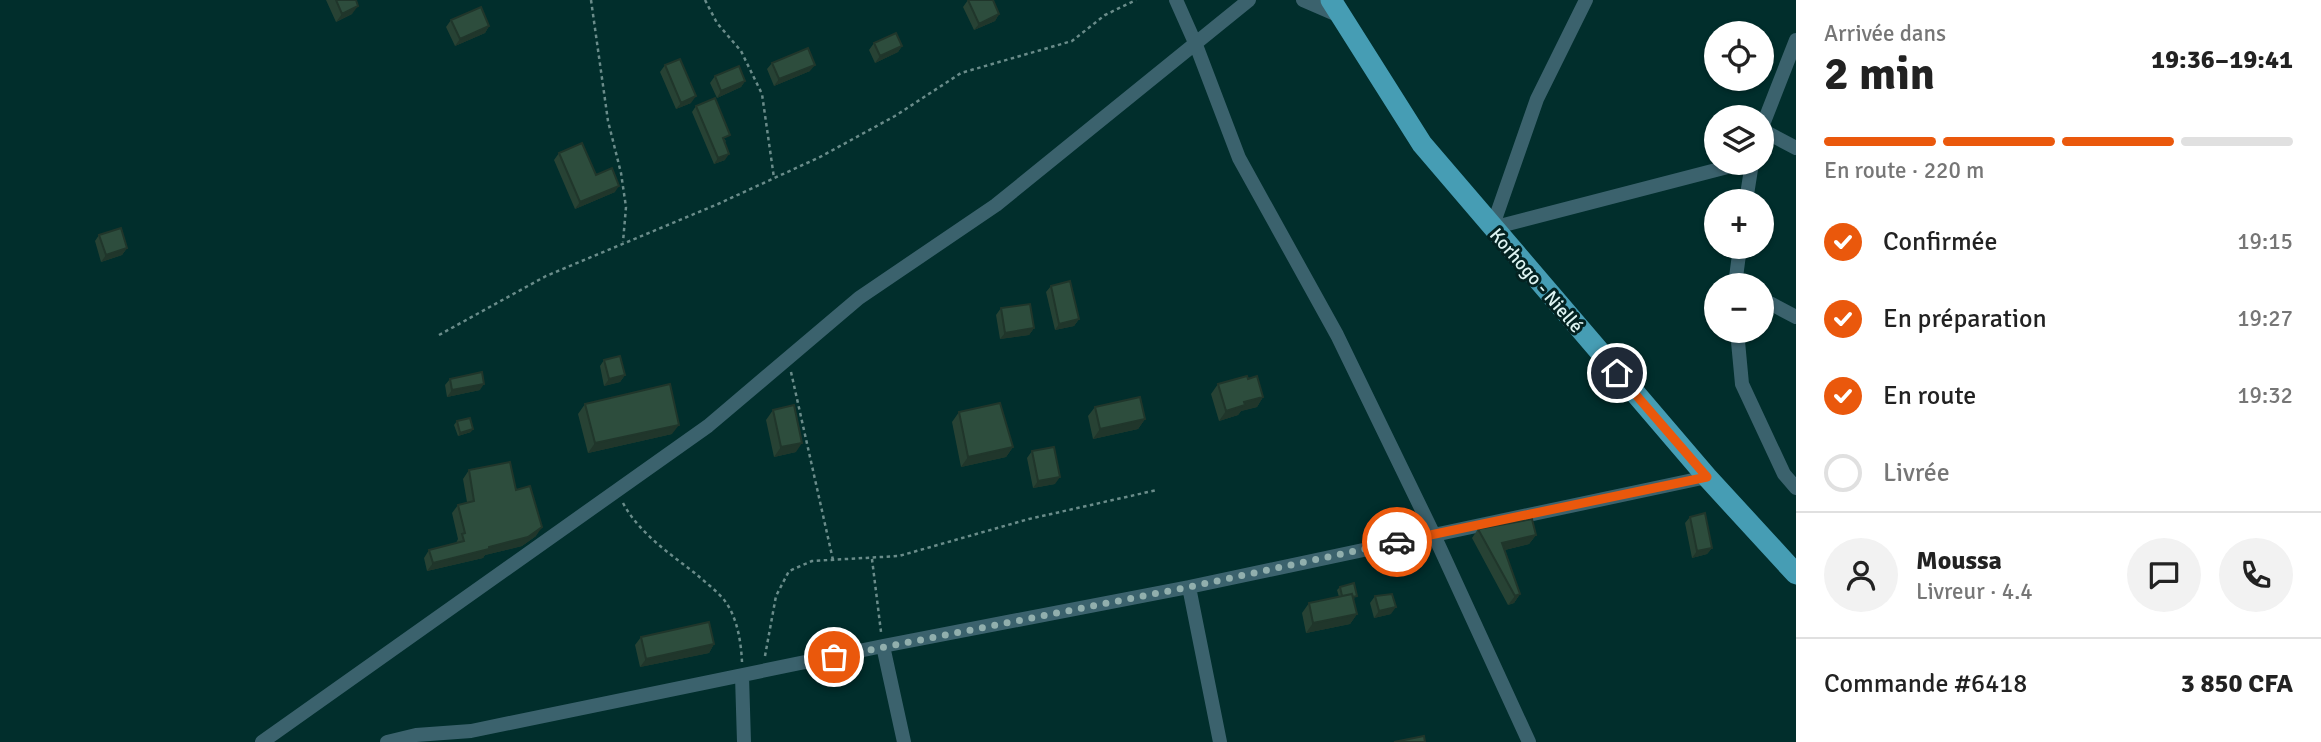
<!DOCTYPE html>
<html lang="fr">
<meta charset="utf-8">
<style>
:root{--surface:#fff;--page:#f2f2f2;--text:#222;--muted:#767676;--line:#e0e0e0;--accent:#ea580c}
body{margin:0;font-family:Signika,sans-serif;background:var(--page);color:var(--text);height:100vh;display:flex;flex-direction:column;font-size:26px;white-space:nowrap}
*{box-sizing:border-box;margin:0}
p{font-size:23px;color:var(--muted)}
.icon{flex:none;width:38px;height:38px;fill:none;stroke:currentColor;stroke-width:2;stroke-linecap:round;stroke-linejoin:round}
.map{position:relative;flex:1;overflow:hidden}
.sheet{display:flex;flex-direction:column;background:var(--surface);width:525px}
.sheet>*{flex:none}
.tools{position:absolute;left:1704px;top:21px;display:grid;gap:14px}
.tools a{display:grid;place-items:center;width:70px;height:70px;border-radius:50%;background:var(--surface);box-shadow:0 2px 5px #0004;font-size:35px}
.pin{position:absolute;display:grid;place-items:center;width:60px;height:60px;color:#fff;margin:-30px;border:4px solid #fff;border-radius:50%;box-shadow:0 2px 7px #0007}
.courier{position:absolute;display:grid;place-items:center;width:70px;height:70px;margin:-35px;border:5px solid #ea580c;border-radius:50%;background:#fff;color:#222;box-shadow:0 2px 9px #0007}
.head em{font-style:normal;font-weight:700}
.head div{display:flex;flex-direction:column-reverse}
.head{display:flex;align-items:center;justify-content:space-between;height:119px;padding:0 28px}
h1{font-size:46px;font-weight:700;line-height:52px}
.bar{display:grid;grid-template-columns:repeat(4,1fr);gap:10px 7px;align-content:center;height:84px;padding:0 28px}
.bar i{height:9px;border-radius:5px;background:var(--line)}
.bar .on{background:var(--accent)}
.bar p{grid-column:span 4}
.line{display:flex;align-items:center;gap:18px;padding:0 28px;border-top:2px solid var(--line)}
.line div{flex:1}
.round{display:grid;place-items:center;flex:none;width:74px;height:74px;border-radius:37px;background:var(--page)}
ol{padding:0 28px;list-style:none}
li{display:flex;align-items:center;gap:21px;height:77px}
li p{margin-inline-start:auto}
li .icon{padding:7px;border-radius:50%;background:var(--accent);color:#fff;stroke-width:4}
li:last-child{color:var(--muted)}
li i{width:38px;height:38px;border:4px solid var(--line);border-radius:50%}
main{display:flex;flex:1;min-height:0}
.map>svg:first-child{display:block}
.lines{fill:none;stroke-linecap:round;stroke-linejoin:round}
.path{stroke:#6a8c8a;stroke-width:2.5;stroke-dasharray:3.5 3.5;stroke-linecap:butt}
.street{stroke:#3b626d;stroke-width:14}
.primary{stroke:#469db4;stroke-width:21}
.wall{fill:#274234}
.shaded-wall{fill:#20362b}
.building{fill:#2d4d3d;stroke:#20362b;stroke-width:2}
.done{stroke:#91afad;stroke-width:7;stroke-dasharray:0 12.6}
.route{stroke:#ea580c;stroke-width:9}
.labels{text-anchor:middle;stroke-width:6;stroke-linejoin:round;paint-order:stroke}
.street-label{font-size:19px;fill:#def4f2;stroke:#032221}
</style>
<main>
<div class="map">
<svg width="1796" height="742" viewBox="0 0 1796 742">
<rect width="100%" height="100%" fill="#012e2c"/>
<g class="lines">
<path class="path" d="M591 0 608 121 621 173 626 207 623 242
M705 0 717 23 741 51 762 94 774 178
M439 335 546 276 718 204 820 157 895 116 961 73 1072 41 1105 15 1136 0
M791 372 833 560
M623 503C639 533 669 553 696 574 706 583 720 593 727 604 738 621 741 643 742 662
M872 559 881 632
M765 656 776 596 789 571 812 561 899 556 1029 519 1157 490"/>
<path class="street" d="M1176 0 1196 45 1239 158 1337 335 1434 535 1529 742
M1303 0 1340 16
M1762 127 1796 40
M1762 130 1796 148
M1746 201 1752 163
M1492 228 1743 163
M1492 228 1537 99 1586 0
M1735 285 1740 247
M1762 299 1796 317
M1737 331 1742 384 1784 474 1796 488
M1189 587 1220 742
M883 646 904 742
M742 676 744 742
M262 742 708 426 859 298 996 205 1249 0
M387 742 416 735 471 731 883 646 1189 587 1707 477"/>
<path class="primary" d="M1331 0 1422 144 1707 477 1796 574"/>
</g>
<path class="wall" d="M326 0H356L352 14 336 22Z
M968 0 999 14 995 21 974 30 963 7Z
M451 20 489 26 485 33 455 46 446 27Z
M874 43 902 46 898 52 875 63 869 50Z
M772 63 810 71 774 86 767 69Z
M665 65 691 103 676 109 660 72Z
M715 76 745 81 741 87 717 98 710 83Z
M696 106 726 141 725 142V160L714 164 692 112Z
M559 153 596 175 615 192 575 209 554 160Z
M99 235 127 248 122 255 101 262 95 241Z
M1051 286 1079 319 1074 326 1055 330 1046 292Z
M1001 308 1034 328 1029 335 1000 339 996 315Z
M604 360 625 375 620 382 604 386 600 366Z
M450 379 480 390 447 397 445 385Z
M1248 379 1263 397 1257 407 1241 411 1238 415 1219 421 1211 394 1218 384Z
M585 404 672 434 588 453 578 414Z
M1095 407 1145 419 1138 429 1093 439 1088 416Z
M773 410 796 452 774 457 766 420Z
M959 412 1013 447 1006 457 961 467 952 422Z
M457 421 471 432 458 436 454 425Z
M1032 451 1055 484 1033 488 1027 458Z
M469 470 516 490 536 536 522 546 485 555 483 558 427 571 424 558 429 550 456 543 458 539 452 513 458 505 467 502 463 479Z
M1690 517 1712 548 1707 554 1692 558 1685 523Z
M1478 529 1536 535 1529 544 1505 550 1520 594 1514 603 1508 605 1472 538Z
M1340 587 1355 599H1354L1357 614 1350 624 1306 633 1302 613 1309 603 1339 597 1337 590Z
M1375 596 1391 614 1374 618 1370 603Z
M641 637 714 644 709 653 640 667 635 645Z"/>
<path class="shaded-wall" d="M358 6 352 14 336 22 342 14Z
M999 14 995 21 974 30 979 24Z
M489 26 485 33 455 46 460 39Z
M902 46 898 52 875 63 880 56Z
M815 65 810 71 774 86 779 79Z
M745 81 741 87 717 98 721 91Z
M696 96 691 103 676 109 681 103Z
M729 154 725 160 714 164 718 158Z
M619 186 615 192 575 209 580 202Z
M127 248 122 255 101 262 106 255Z
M1079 319 1074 326 1055 330 1059 324Z
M1034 328 1029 335 1000 339 1005 333Z
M625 375 620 382 604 386 609 379Z
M484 384 480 390 447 397 452 390Z
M1263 397 1257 407 1241 411 1238 415 1219 421 1226 411 1244 402Z
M1145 419 1138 429 1093 439 1100 429Z
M679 425 672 434 588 453 595 443Z
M473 429 471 432 458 436 460 433Z
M802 443 796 452 774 457 781 447Z
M1013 447 1006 457 961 467 968 457Z
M1060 477 1055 484 1033 488 1038 481Z
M542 527 536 536 522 546 485 555 483 558 427 571 433 563 489 547Z
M1536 535 1529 544 1496 552 1502 543Z
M1712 548 1707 554 1692 558 1697 551Z
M1520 594 1514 603 1508 605 1515 596Z
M1396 607 1391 614 1374 618 1379 611Z
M1357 614 1350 624 1306 633 1313 623Z
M714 644 709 653 640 667 646 659Z"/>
<path class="building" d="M336 0H356L358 6 342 14Z
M968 0H993L999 14 979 24Z
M481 7 489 26 460 39 451 20Z
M896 33 902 46 880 56 874 43Z
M808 48 815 65 779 79 772 63Z
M680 59 696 96 681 103 665 65Z
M739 66 745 81 721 91 715 76Z
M715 98 730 135 723 138 729 154 718 158 696 106Z
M582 143 596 175 612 168 619 186 580 202 559 153Z
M121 228 127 248 106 255 99 235Z
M1070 281 1079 319 1059 324 1051 286Z
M1030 304 1034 328 1005 333 1001 308Z
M620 356 625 375 609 379 604 360Z
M482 372 484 384 452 390 450 379Z
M1247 376 1248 379 1257 376 1263 397 1244 402 1245 405 1226 411 1218 384Z
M670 384 679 425 595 443 585 404Z
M1140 397 1145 419 1100 429 1095 407Z
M1000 403 1013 447 968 457 959 412Z
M794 405 802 443 781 447 773 410Z
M470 418 473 429 460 433 457 421Z
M1054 447 1060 477 1038 481 1032 451Z
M510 462 516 490 530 486 542 527 528 537 489 547V549L433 563 429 550 464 541 462 534 465 533 458 505 474 501 469 470Z
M1705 513 1712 548 1697 551 1690 517Z
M1532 519 1536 535 1502 543 1520 594 1515 596 1478 529Z
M1354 583 1357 596 1353 597 1352 594 1342 596 1340 587Z
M1352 594 1357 614 1313 623 1309 603Z
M1392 594 1396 607 1379 611 1375 596Z
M709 622 714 644 646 659 641 637Z
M1424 736 1425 742H1394Z"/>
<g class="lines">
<path class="done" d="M834 657 1189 587 1397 542"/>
<path class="route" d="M1397 542 1707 477 1617 373"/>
</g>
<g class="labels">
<g class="street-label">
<text transform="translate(1537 280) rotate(49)" y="7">Korhogo - Niellé</text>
</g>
</g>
</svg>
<div class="tools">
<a><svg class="icon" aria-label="locate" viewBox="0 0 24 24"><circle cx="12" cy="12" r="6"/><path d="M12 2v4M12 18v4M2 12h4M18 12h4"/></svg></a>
<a><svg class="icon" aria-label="layers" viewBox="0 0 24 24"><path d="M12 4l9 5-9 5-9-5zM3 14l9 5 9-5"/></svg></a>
<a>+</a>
<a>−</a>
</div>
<div class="pin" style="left:834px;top:657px;background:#ea580c"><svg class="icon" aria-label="bag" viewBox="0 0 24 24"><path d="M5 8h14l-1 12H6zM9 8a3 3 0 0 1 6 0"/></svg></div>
<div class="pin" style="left:1617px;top:373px;background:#1f2937"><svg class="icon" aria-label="home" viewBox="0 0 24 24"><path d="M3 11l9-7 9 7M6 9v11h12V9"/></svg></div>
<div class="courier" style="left:1397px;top:542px"><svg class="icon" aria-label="car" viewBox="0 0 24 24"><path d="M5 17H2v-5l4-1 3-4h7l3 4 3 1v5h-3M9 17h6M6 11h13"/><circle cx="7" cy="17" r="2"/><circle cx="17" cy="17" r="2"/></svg></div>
</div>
<section class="sheet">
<div class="head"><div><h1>2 min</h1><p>Arrivée dans</p></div><em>19:36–19:41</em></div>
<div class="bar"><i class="on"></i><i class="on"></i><i class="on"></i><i></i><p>En route · 220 m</p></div>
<ol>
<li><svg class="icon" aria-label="check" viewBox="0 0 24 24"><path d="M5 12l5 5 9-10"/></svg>Confirmée<p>19:15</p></li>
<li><svg class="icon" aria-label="check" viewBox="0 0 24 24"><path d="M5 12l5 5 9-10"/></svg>En préparation<p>19:27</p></li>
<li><svg class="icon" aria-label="check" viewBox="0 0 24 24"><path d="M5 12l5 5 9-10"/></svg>En route<p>19:32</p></li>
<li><i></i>Livrée</li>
</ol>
<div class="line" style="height:126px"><a class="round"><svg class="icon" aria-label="person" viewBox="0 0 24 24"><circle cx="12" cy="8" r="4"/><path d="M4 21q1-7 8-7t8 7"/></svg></a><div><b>Moussa</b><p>Livreur · 4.4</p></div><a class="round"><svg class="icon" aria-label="chat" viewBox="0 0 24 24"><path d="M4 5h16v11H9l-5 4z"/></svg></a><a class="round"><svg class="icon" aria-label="phone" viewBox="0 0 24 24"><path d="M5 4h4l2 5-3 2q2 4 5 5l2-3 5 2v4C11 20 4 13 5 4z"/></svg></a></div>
<div class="line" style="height:91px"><div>Commande #6418</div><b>3 850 CFA</b></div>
</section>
</main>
